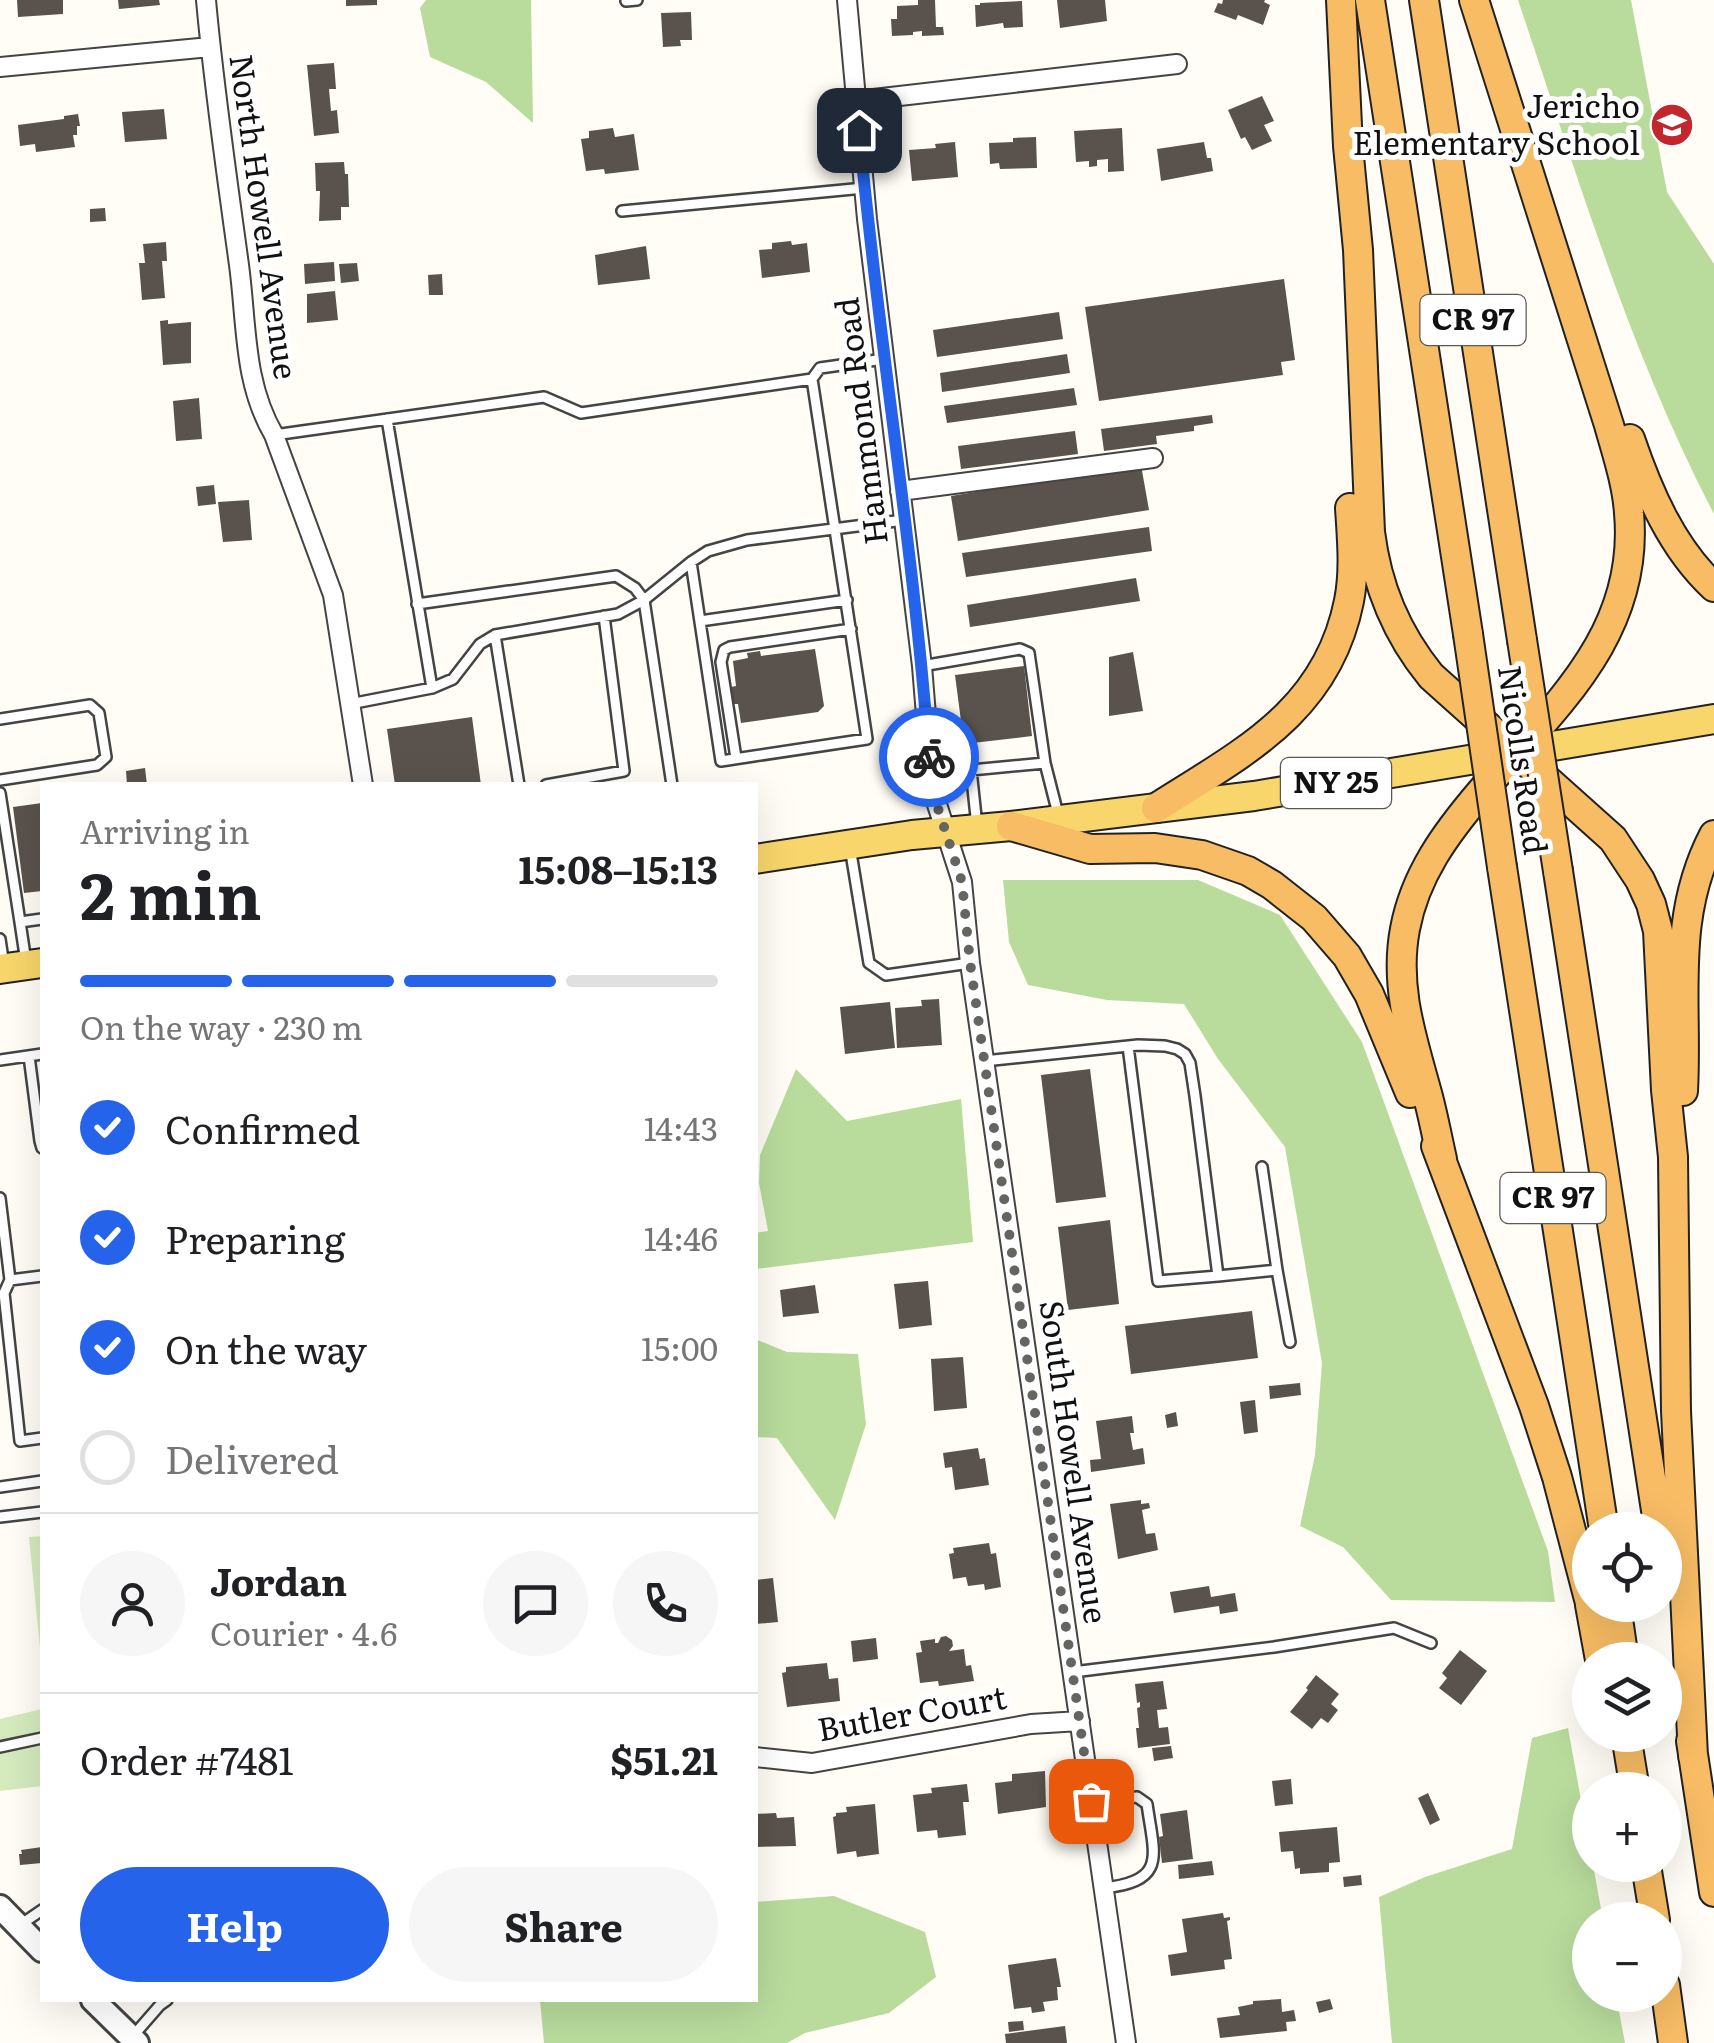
<!DOCTYPE html>
<meta charset="utf-8">
<style>
:root{--surface:#fff;--page:#f6f6f6;--text:#202124;--muted:#757577;--line:#e0e0e0;--accent:#2563eb}
body{margin:0;font-family:Literata,serif;background:var(--page);color:var(--text);height:100vh;display:flex;flex-direction:column;font-size:38px;white-space:nowrap}
*{box-sizing:border-box;margin:0}
p{font-size:32px;color:var(--muted)}
.icon{flex:none;width:55px;height:55px;fill:none;stroke:currentColor;stroke-width:2;stroke-linecap:round;stroke-linejoin:round}
.map{position:relative;flex:1;overflow:hidden}
.panel{position:absolute;left:40px;top:782px;width:718px;height:1220px;display:flex;flex-direction:column;background:var(--surface);border-radius:0px;box-shadow:0 10px 40px #0002}
.panel>*{flex:none}
.controls{position:absolute;left:1572px;top:1512px;display:grid;gap:20px}
.controls a{display:grid;place-items:center;width:110px;height:110px;border-radius:50%;background:var(--surface);box-shadow:0 10px 40px #0002;font-size:50px}
.pin{position:absolute;display:grid;place-items:center;width:85px;height:85px;color:#fff;margin:-42px;border-radius:20px;box-shadow:0 5px 15px #0006}
.courier{position:absolute;display:grid;place-items:center;width:100px;height:100px;margin:-50px;border:8px solid #2563eb;border-radius:50%;background:#fff;color:#222;box-shadow:0 2px 12px #0007}
.summary em{font-style:normal;font-weight:700}
.summary div{display:flex;flex-direction:column-reverse}
.summary{display:flex;align-items:center;justify-content:space-between;height:170px;padding:0 40px}
h1{font-size:65px;font-weight:700;line-height:75px}
.bar{display:grid;grid-template-columns:repeat(4,1fr);gap:15px 10px;align-content:center;height:120px;padding:0 40px}
.bar i{height:12px;border-radius:8px;background:var(--line)}
.bar .current{background:var(--accent)}
.bar p{grid-column:span 4}
.line{display:flex;align-items:center;gap:25px;padding:0 40px;border-top:2px solid var(--line)}
.line div{flex:1}
.round{display:grid;place-items:center;flex:none;width:105px;height:105px;border-radius:52px;background:var(--page)}
ol{padding:0 40px;list-style:none}
li{display:flex;align-items:center;gap:30px;height:110px}
li p{margin-inline-start:auto}
li .icon{padding:10px;border-radius:50%;background:var(--accent);color:#fff;stroke-width:4}
li:last-child{color:var(--muted)}
li i{width:55px;height:55px;border:5px solid var(--line);border-radius:50%}
.cta{display:flex;gap:20px;margin-top:auto;padding:20px 40px}
.cta a{flex:1;height:115px;border-radius:60px;background:var(--accent);color:#fff;font-size:40px;font-weight:700;line-height:115px;text-align:center}
.cta a+a{background:var(--page);color:var(--text)}
.map>svg:first-child{display:block}
.green{fill:#d5ebbd}
.forest{fill:#b9dc9c}
.building{fill:#5a524d}
.lines{fill:none;stroke-linecap:round;stroke-linejoin:round}
.service-casing{stroke:#444;stroke-width:14}
.minor-casing{stroke:#444;stroke-width:22}
.tertiary-casing{stroke:#444;stroke-width:28}
.primary-casing{stroke:#222;stroke-width:32}
.trunk-casing{stroke:#222;stroke-width:32}
.service{stroke:#fff;stroke-width:9}
.minor{stroke:#fff;stroke-width:18}
.tertiary{stroke:#fff;stroke-width:22}
.primary{stroke:#f9d66b;stroke-width:28}
.trunk{stroke:#f7bc64;stroke-width:28}
.trunk-bridge-casing{stroke:#222;stroke-width:32;stroke-linecap:butt}
.trunk-bridge{stroke:#f7bc64;stroke-width:28}
.done{stroke:#646461;stroke-width:10;stroke-dasharray:0 18}
.route{stroke:#2563eb;stroke-width:12}
.labels{text-anchor:middle;stroke-width:10;stroke-linejoin:round;paint-order:stroke}
.shield{fill:#fff;stroke:#585858;stroke-width:2.5}
.shield-label{font-size:30px;font-weight:bold;fill:#111}
.poi-label{font-size:32px;fill:#111;stroke:#fff;text-anchor:end}
.street-label{font-size:32px;fill:#111;stroke:#fff}
</style>
<div class="map">
<svg width="1714" height="2043" viewBox="0 0 1714 2043">
<rect width="100%" height="100%" fill="#fffdf5"/>
<path class="green" d="M42 1536V1668L29 1537Z
M42 1709V1786L0 1791V1719Z"/>
<path class="forest" d="M426 0H531L533 123 486 82 430 57 420 8Z
M1518 0H1631L1667 192 1714 264V514C1629 351 1577 174 1518 0Z
M1003 880H1198L1280 915 1362 1042 1548 1551 1555 1602 1391 1600 1343 1547 1300 1526 1315 1455 1322 1363 1285 1147 1218 1059 1184 1004 1107 1000 1028 985 1009 942Z
M796 1069 847 1121 961 1099 973 1242 755 1269V1233L768 1231 759 1183 760 1155Z
M755 1339 787 1352 858 1354 866 1424 835 1520 777 1438 755 1437Z
M1568 1728 1590 1850V1865H1593L1603 1920H1590V1995H1616L1625 2043H1392L1379 1897 1425 1877 1512 1849 1532 1738Z
M834 1896 925 1932 936 1977 889 2013 805 2033 787 2043H544L540 2000H755V1902Z"/>
<path class="building" d="M17 0H63V14L18 17Z
M118 0H159L160 5 119 9Z
M346 0H377V5L346 6Z
M918 0H935L936 27H943L944 35 922 36V31L913 32V35L892 36 891 19H897V6L918 5Z
M1057 0H1105L1107 21 1060 28Z
M1223 0H1265L1264 2 1270 5 1263 25 1238 15 1236 20 1214 12 1218 3 1222 4Z
M1022 1 1023 27 1004 28 1003 23 976 27 975 5H980V3Z
M691 12 692 40H680L681 46 663 47 661 13Z
M334 63 336 89H329L331 111 337 110 339 133 314 136 307 65Z
M1262 96 1274 121 1264 125 1272 141 1252 150 1245 137 1241 139 1228 110Z
M164 109 167 139 125 142 122 112Z
M78 114 80 126H77V135H73L75 147 36 152 35 144 20 146 18 125 64 119V116Z
M613 128 615 137 634 134 639 170 605 174 604 169 586 171 581 139 589 138V131Z
M1122 128 1124 171 1108 172V159L1097 160V166L1089 167V161L1076 162 1074 131Z
M1036 137 1037 168 1000 169 999 163 990 164 989 143 1013 142V138Z
M955 142 958 177 912 181 909 150 936 148 935 144Z
M1204 142 1207 158H1211L1213 171 1161 181 1157 149Z
M344 162 345 174H348L349 207H341V220L319 221 320 191H316L315 163Z
M105 208 106 221 90 222V209Z
M791 241 792 245 807 243 810 272 762 278 759 250 772 249V243Z
M166 242 167 261H162L165 298 142 300 139 263H145L143 244Z
M646 246 650 279 598 285 595 255Z
M334 262 335 281 305 284 304 264Z
M357 263 359 281 341 283 339 264Z
M442 274 443 295H429L428 275Z
M1284 279 1295 360 1281 362 1283 375 1099 401 1085 307Z
M335 291 338 320 307 323V294Z
M1059 312 1063 339 937 357 933 330Z
M168 320V324L191 322V363L163 365 160 321Z
M1067 354 1070 373 942 392 940 373Z
M1074 388 1077 405 947 423 944 406Z
M199 398 202 439 176 441 173 401Z
M1212 415 1213 423 1194 426V431L1156 436 1157 444 1104 451 1101 429Z
M1075 431 1078 454 961 469 958 446Z
M1141 465 1149 510 958 541 951 496Z
M214 485 216 504 198 506 196 487Z
M249 500 252 540 223 542 218 502Z
M1149 527 1152 551 966 577 962 553Z
M1136 578 1140 601 970 627 967 605Z
M815 649 824 706 818 712 741 723 738 704H734L731 687 736 686 733 661 748 658 747 653 760 651 761 656Z
M1133 652 1143 711 1109 716V657Z
M1024 666 1032 736 964 744 955 675Z
M472 717 481 785H395L387 729Z
M145 768 147 785H127L126 771Z
M42 803V891L24 893 13 807Z
M939 999 942 1045 897 1048 895 1008 922 1006 921 1000Z
M890 1002 895 1048 845 1054 840 1007Z
M1090 1069 1106 1197 1056 1203 1041 1075Z
M1110 1220 1119 1304 1068 1310 1058 1227Z
M928 1281 932 1325 899 1329 894 1284Z
M815 1285 819 1313 783 1317 780 1290Z
M1252 1311 1258 1358 1131 1374 1125 1326Z
M963 1357 967 1408 934 1411 931 1359Z
M1300 1383 1301 1395 1270 1399 1269 1386Z
M1255 1400 1258 1432 1244 1434 1240 1402Z
M1176 1412 1178 1426 1167 1428 1165 1415Z
M1132 1416 1134 1433H1130L1133 1450 1143 1448 1145 1464 1091 1472 1090 1460 1101 1459 1096 1421Z
M978 1448 980 1459 985 1458 989 1485 955 1490 952 1467 945 1468 943 1453Z
M1141 1500V1504L1149 1503 1150 1508 1142 1510 1146 1534 1155 1533 1158 1550 1118 1559 1110 1504Z
M989 1543 991 1554 996 1553 1001 1587 985 1590 984 1584 968 1586 966 1577 953 1579 949 1554 954 1553 953 1548Z
M773 1578 778 1622 755 1624V1580Z
M1209 1586 1211 1597 1235 1593 1238 1611 1220 1614 1219 1606 1174 1613 1170 1592Z
M946 1636 952 1640 953 1646 949 1651 964 1649 966 1666 971 1665 974 1681 939 1686 938 1681 920 1683 916 1653 922 1652 920 1641 935 1639V1643H938L941 1637Z
M876 1638 878 1659 853 1662 851 1641Z
M1460 1650 1487 1671 1461 1705 1439 1688 1447 1678 1442 1673Z
M827 1663 829 1679 838 1678 840 1701 787 1707 782 1673 786 1672V1667Z
M1316 1675 1339 1694 1331 1704 1338 1710 1328 1723 1321 1718 1312 1729 1290 1712 1308 1690 1306 1688Z
M1163 1681 1167 1709 1157 1710 1159 1728 1168 1727 1170 1744 1138 1748 1136 1728H1139L1137 1708 1140 1707V1702L1137 1703 1135 1684Z
M1171 1746 1173 1758 1154 1761 1152 1748Z
M1045 1771 1046 1807 998 1814 995 1783 1012 1781V1774Z
M1291 1779 1293 1804 1275 1806 1272 1781Z
M967 1784 969 1802H963L966 1835 938 1838 937 1830 917 1832 913 1795 932 1793 931 1788Z
M1428 1793 1440 1820 1430 1825 1418 1798Z
M875 1804 879 1854 857 1857 856 1851 837 1854 833 1817 836 1816V1813L847 1812 846 1807Z
M1187 1810 1193 1859 1162 1863 1159 1837 1163 1836 1160 1814Z
M776 1813 777 1818 794 1817 796 1846 755 1847V1814Z
M1337 1827 1340 1862 1329 1863V1872L1300 1874V1868L1295 1869 1293 1851 1281 1852 1279 1832Z
M42 1847V1863L20 1865 19 1854H22L21 1850Z
M1212 1861 1214 1875 1179 1879 1178 1865Z
M1361 1875 1362 1885 1344 1887 1343 1877Z
M1223 1913 1224 1918 1230 1917V1920L1227 1921 1232 1959 1224 1960 1225 1969 1171 1976 1168 1955 1187 1952 1182 1919Z
M1056 1958 1061 1987H1057L1058 2000 1043 2002 1045 2011 1032 2013 1031 2007 1014 2009 1008 1965Z
M1281 1999 1282 2012 1294 2010 1296 2021 1286 2022 1287 2031 1220 2038 1217 2018 1240 2015 1238 2007 1253 2004V2001Z
M1330 1999 1333 2009 1319 2013 1316 2002Z
M1023 2021 1024 2030 1009 2032 1008 2022Z
M1065 2026 1067 2043H1006L1005 2034Z"/>
<g class="lines">
<g class="service-casing">
<path id="service" d="M626 1 637 0
M622 211 864 188
M812 379 820 368 884 359
M387 419 432 688
M274 435 544 397 581 413 812 379 867 739 721 761 691 562
M417 604 616 576 635 588 644 600 672 785
M700 621 847 600
M495 635 519 785
M922 666 1020 649 1029 653 1045 763 1059 818
M350 704 432 688 453 679 480 644 495 635 618 614 644 600 691 562 708 551 747 540 904 520
M0 719 90 705 99 713 106 757 97 765 0 780
M736 758 721 662 724 650 730 647 851 629
M929 764 971 770 1045 763
M971 770 977 826
M546 785 624 771 604 616
M0 793 20 922
M850 847 869 963 886 975 970 963
M0 939 4 966
M26 962 20 922 42 919
M29 1056 40 1141 42 1148
M0 1060 42 1054
M984 1061 1138 1045 1165 1046 1177 1049 1185 1054 1190 1063 1195 1096 1218 1276 1158 1281 1128 1046
M0 1198 10 1280 42 1276
M1277 1270 1290 1342
M1218 1276 1277 1270 1262 1167
M10 1280 4 1293 20 1441 42 1438
M0 1487 42 1481
M0 1517 42 1512
M1073 1672 1274 1647 1394 1628 1431 1643
M0 1747 42 1738
M1091 1801 1137 1797 1147 1804C1154 1855 1168 1881 1104 1888
M20 1925 42 1910
M133 2036 160 2005 167 2000"/>
</g>
<g class="minor-casing">
<path id="minor" d="M206 0C214 89 227 177 239 265 247 324 243 382 274 435L333 595 363 785
M847 0 867 219 922 666 932 789 962 882 970 963 1126 2043
M0 67 210 47
M856 101 1177 64
M900 491 1153 458
M755 1757 812 1763 1031 1724 1080 1721"/>
</g>
<g class="tertiary-casing">
<path id="tertiary" d="M0 1907 42 1950
M93 2000 137 2043"/>
</g>
<g class="primary-casing">
<path id="primary" d="M755 859 912 835 1011 826 1254 796 1714 719
M0 969 42 963"/>
</g>
<g class="trunk-casing">
<path id="trunk" d="M1341 0 1348 146 1358 250 1370 532C1377 587 1396 633 1431 676L1613 839 1640 880 1651 904 1658 931 1666 1090 1673 1157 1676 1411 1693 1756
M1370 0 1468 634
M1424 0 1522 640
M1630 439C1648 492 1672 548 1714 587
M1156 808C1242 753 1327 712 1349 601 1355 571 1352 539 1350 508
M1011 826 1090 849 1155 848 1202 855 1248 871 1272 885 1314 918 1347 956 1369 994 1410 1093
M1502 867 1604 1530
M1558 871 1659 1530
M1683 1091C1688 1000 1670 919 1714 835
M1436 1146 1534 1406 1557 1477 1590 1603
M1442 1159C1437 1137 1433 1115 1427 1093 1412 1038 1394 987 1405 929 1415 875 1446 833 1481 792 1553 708 1640 635 1629 513 1627 483 1617 454 1609 425L1474 0
M1590 1605 1600 1660
M1616 1605 1624 1660
M1626 1735 1635 1790
M1691 1741 1714 1892
M1646 1865 1655 1920
M1665 1985 1673 2043"/>
</g>
<use href="#service" class="service"/>
<use href="#minor" class="minor"/>
<use href="#tertiary" class="tertiary"/>
<use href="#primary" class="primary"/>
<use href="#trunk" class="trunk"/>
<g class="trunk-bridge-casing">
<path id="trunk-bridge" d="M1468 634 1502 867
M1522 640 1558 871"/>
</g>
<use href="#trunk-bridge" class="trunk-bridge"/>
</g>
<g class="lines">
<path class="done" d="M929 757 932 790 962 882 970 962 1091 1801"/>
<path class="route" d="M859 130C878 340 914 548 929 757"/>
</g>
<defs>
<g id="school-disc" transform="scale(2.25)"><circle r="9.5" fill="#c4262e" stroke="#fff"/><path d="M0-5L7-2L0 1L-7-2ZM-4 1L0 2.5L4 1V4Q0 6-4 4Z" fill="#fff"/></g>
</defs>
<g fill-rule="evenodd">
<use href="#school-disc" x="1672" y="125"/>
</g>
<g class="labels">
<g class="shield">
<rect x="1420.5" y="295" width="105" height="50" rx="8"/>
<rect x="1281" y="758" width="110" height="50" rx="8"/>
<rect x="1500.5" y="1173" width="105" height="50" rx="8"/>
</g>
<g class="shield-label">
<text x="1473" y="330">CR 97</text>
<text x="1336" y="793">NY 25</text>
<text x="1553" y="1208">CR 97</text>
</g>
<g class="poi-label">
<text x="1640" y="118">Jericho<tspan x="1640" dy="37">Elementary School</tspan></text>
</g>
<g class="street-label">
<text transform="translate(263 217) rotate(82)" y="11">North Howell Avenue</text>
<text transform="translate(862 421) rotate(-97)" y="11">Hammond Road</text>
<text transform="translate(1522 760) rotate(82)" y="11">Nicolls Road</text>
<text transform="translate(1073 1462) rotate(82)" y="11">South Howell Avenue</text>
<text transform="translate(912 1714) rotate(-10)" y="11">Butler Court</text>
</g>
</g>
</svg>
<div class="controls">
<a><svg class="icon" aria-label="locate" viewBox="0 0 24 24"><circle cx="12" cy="12" r="6"/><path d="M12 2v4M12 18v4M2 12h4M18 12h4"/></svg></a>
<a><svg class="icon" aria-label="layers" viewBox="0 0 24 24"><path d="M12 4l9 5-9 5-9-5zM3 14l9 5 9-5"/></svg></a>
<a>+</a>
<a>−</a>
</div>
<div class="pin" style="left:1091px;top:1801px;background:#ea580c"><svg class="icon" aria-label="bag" viewBox="0 0 24 24"><path d="M5 8h14l-1 12H6zM9 8a3 3 0 0 1 6 0"/></svg></div>
<div class="pin" style="left:859px;top:130px;background:#1f2937"><svg class="icon" aria-label="home" viewBox="0 0 24 24"><path d="M3 11l9-7 9 7M6 9v11h12V9"/></svg></div>
<div class="courier" style="left:929px;top:757px"><svg class="icon" aria-label="bike" viewBox="0 0 24 24"><circle cx="6" cy="16" r="4"/><circle cx="18" cy="16" r="4"/><path d="M6 16l4-8h5l3 8M10 8l3 8H6M13 5h3"/></svg></div>
<section class="panel">
<div class="summary"><div><h1>2 min</h1><p>Arriving in</p></div><em>15:08–15:13</em></div>
<div class="bar"><i class="current"></i><i class="current"></i><i class="current"></i><i></i><p>On the way · 230 m</p></div>
<ol>
<li><svg class="icon" aria-label="check" viewBox="0 0 24 24"><path d="M5 12l5 5 9-10"/></svg>Confirmed<p>14:43</p></li>
<li><svg class="icon" aria-label="check" viewBox="0 0 24 24"><path d="M5 12l5 5 9-10"/></svg>Preparing<p>14:46</p></li>
<li><svg class="icon" aria-label="check" viewBox="0 0 24 24"><path d="M5 12l5 5 9-10"/></svg>On the way<p>15:00</p></li>
<li><i></i>Delivered</li>
</ol>
<div class="line" style="height:180px"><a class="round"><svg class="icon" aria-label="person" viewBox="0 0 24 24"><circle cx="12" cy="8" r="4"/><path d="M4 21q1-7 8-7t8 7"/></svg></a><div><b>Jordan</b><p>Courier · 4.6</p></div><a class="round"><svg class="icon" aria-label="chat" viewBox="0 0 24 24"><path d="M4 5h16v11H9l-5 4z"/></svg></a><a class="round"><svg class="icon" aria-label="phone" viewBox="0 0 24 24"><path d="M5 4h4l2 5-3 2q2 4 5 5l2-3 5 2v4C11 20 4 13 5 4z"/></svg></a></div>
<div class="line" style="height:130px"><div>Order #7481</div><b>$51.21</b></div>
<div class="cta"><a>Help</a><a>Share</a></div>
</section>
</div>
